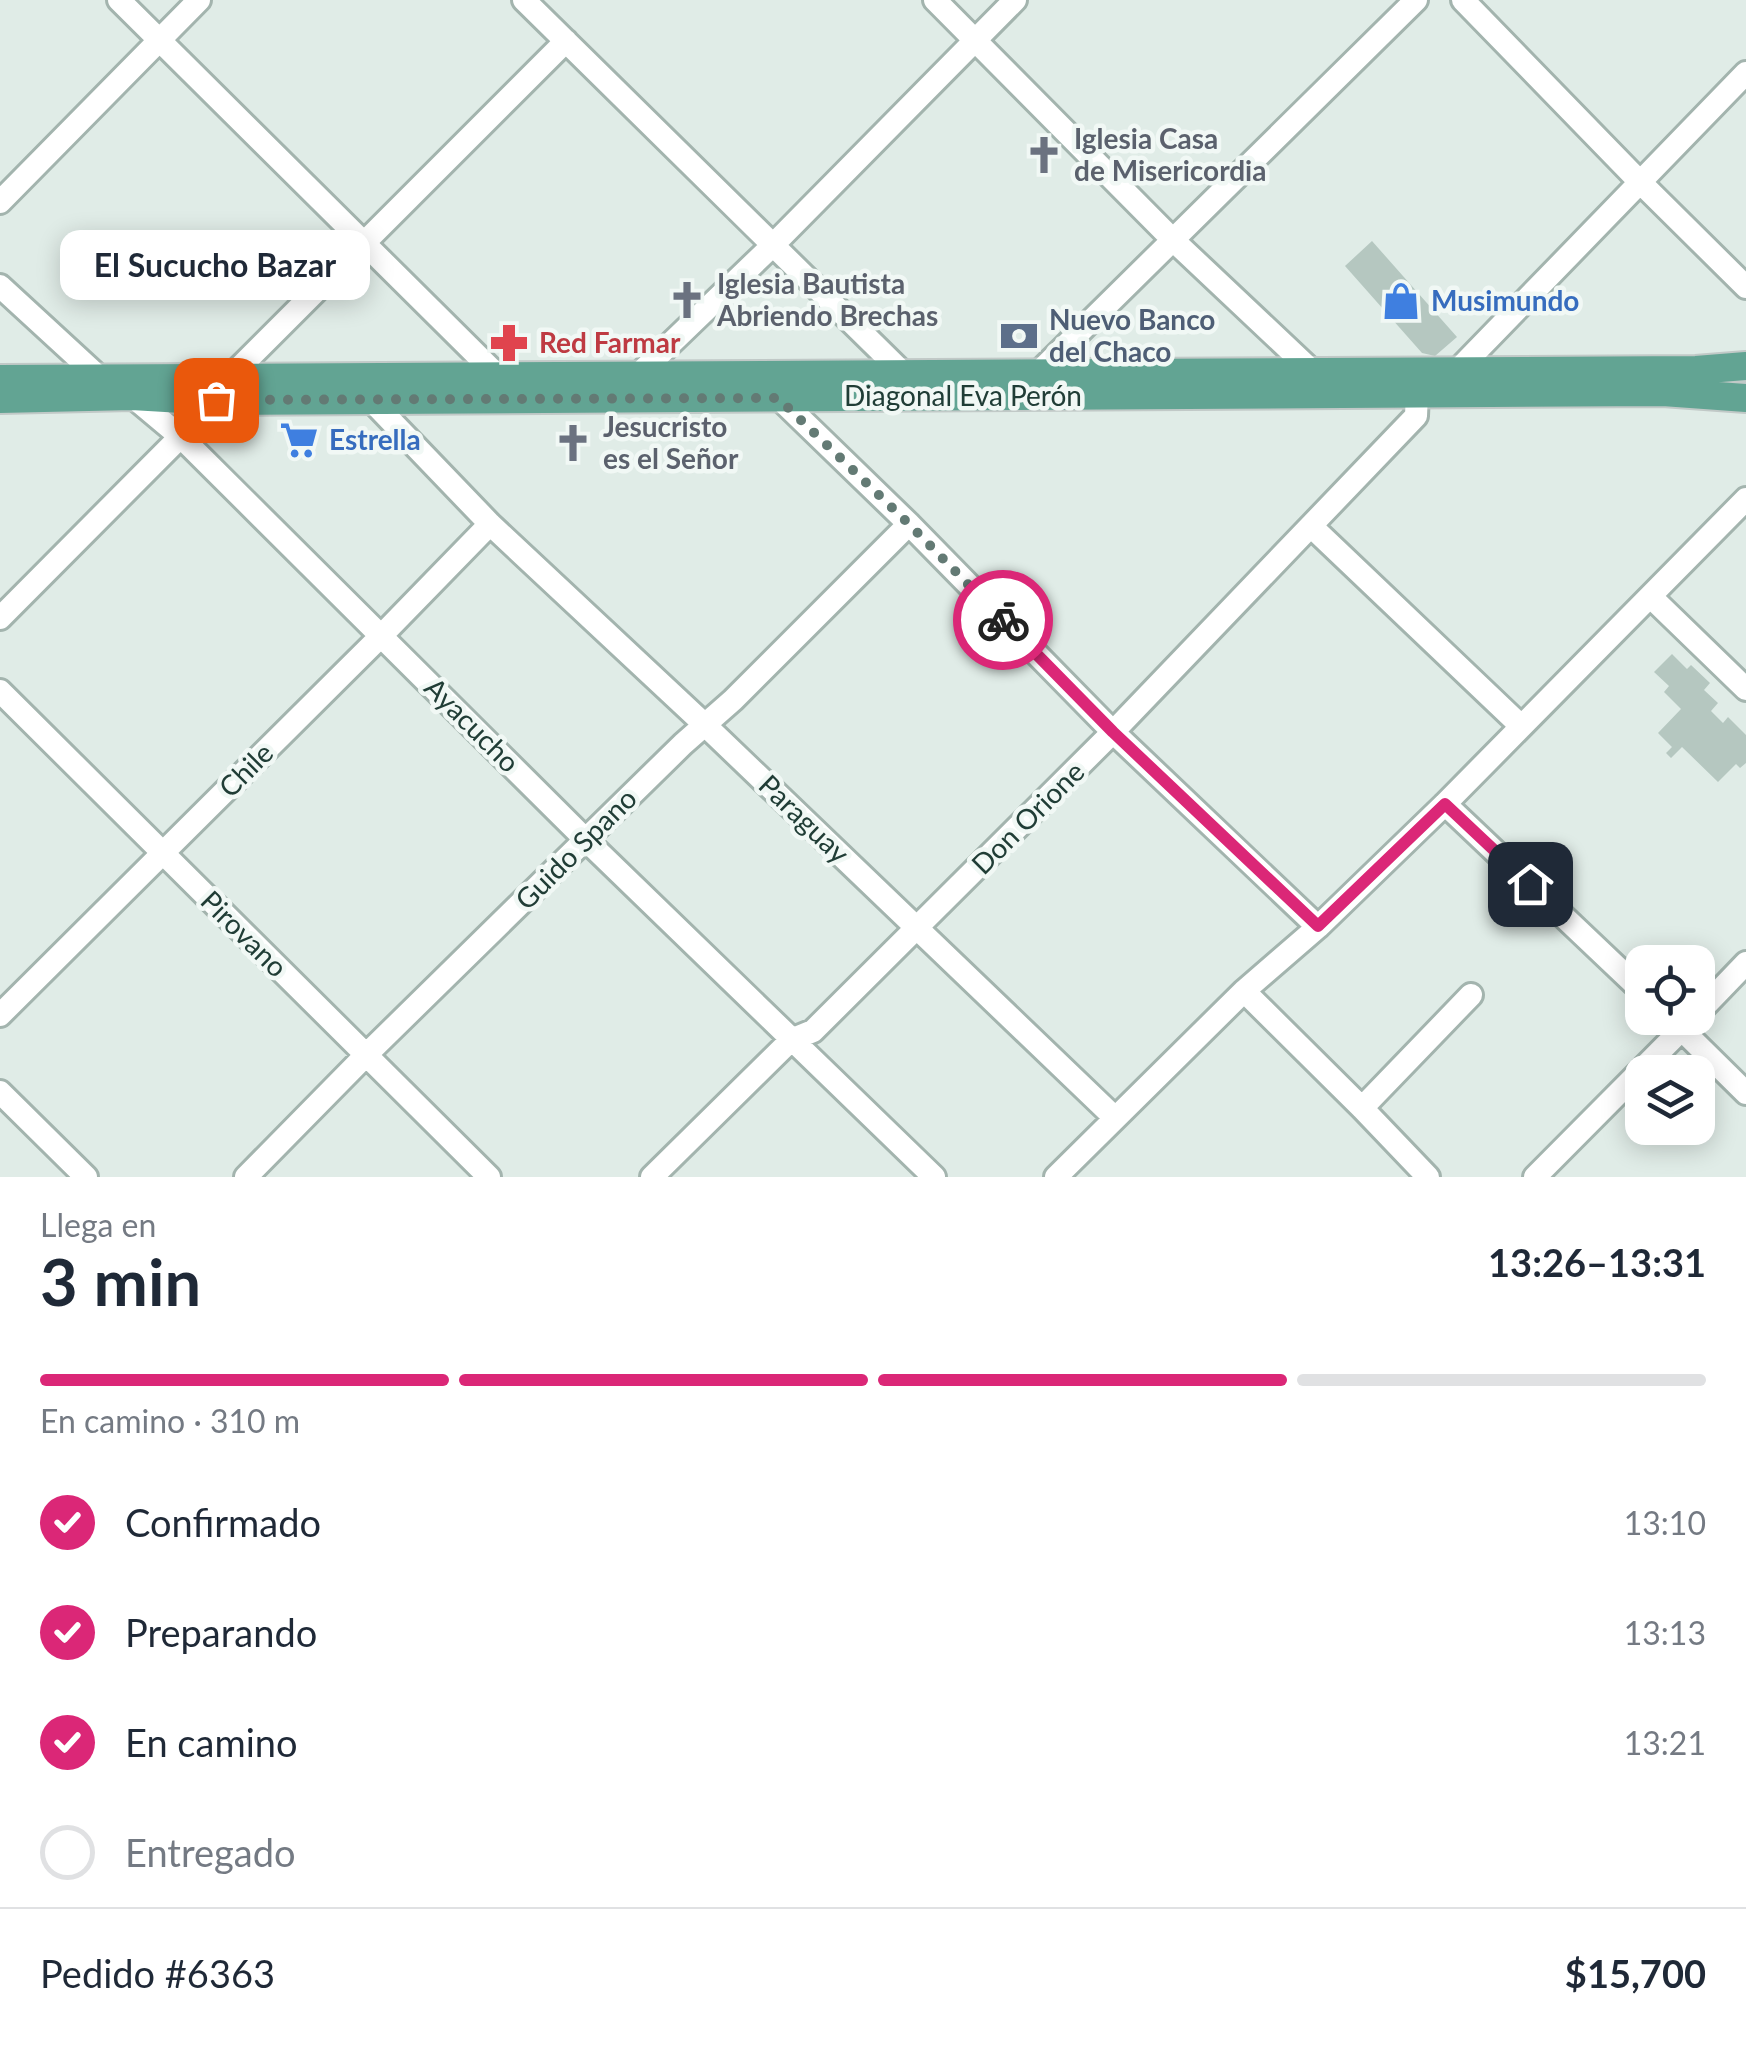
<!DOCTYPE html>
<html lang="es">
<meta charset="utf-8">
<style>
:root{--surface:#fff;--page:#f6f6f7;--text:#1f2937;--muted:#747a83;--line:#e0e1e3;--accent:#db2777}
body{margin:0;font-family:Lato,sans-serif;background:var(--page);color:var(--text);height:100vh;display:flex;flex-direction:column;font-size:38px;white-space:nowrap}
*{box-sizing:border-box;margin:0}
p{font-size:32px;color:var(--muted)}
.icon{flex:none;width:55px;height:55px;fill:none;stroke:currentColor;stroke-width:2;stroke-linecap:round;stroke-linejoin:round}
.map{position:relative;height:1177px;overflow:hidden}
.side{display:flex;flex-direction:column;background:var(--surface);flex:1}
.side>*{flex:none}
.buttons{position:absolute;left:1625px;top:945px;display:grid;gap:20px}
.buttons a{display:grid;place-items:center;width:90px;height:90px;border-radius:20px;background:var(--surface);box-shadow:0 5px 25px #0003;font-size:50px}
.pin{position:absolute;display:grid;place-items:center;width:85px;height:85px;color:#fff;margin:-42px;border-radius:20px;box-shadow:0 5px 15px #0006}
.courier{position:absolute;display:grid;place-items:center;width:100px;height:100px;margin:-50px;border:8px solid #db2777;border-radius:50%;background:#fff;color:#222;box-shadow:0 2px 12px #0007}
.bubble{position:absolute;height:70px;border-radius:20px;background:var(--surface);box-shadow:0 5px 25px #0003;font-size:32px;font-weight:700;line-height:70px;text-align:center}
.summary em{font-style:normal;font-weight:700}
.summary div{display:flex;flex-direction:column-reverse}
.summary{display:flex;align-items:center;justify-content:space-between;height:170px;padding:0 40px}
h1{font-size:65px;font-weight:700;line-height:75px}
.bar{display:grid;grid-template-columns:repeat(4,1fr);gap:15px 10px;align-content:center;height:120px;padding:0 40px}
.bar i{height:12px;border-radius:8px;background:var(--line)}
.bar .current{background:var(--accent)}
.bar p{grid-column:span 4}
.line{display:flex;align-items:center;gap:25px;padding:0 40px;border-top:2px solid var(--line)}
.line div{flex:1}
ol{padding:0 40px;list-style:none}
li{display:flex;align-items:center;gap:30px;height:110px}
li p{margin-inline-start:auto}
li .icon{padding:10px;border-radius:50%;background:var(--accent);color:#fff;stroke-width:4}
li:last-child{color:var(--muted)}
li i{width:55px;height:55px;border:5px solid var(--line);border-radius:50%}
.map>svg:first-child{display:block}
.building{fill:#b5c7c0}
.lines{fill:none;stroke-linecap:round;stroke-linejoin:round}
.minor-casing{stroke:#a3b4ae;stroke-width:28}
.major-casing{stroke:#c1c9c7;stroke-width:32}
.minor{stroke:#fff;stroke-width:22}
.major{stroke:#62a493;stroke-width:28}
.done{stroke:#637a74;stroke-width:10;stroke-dasharray:0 18}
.route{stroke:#db2777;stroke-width:12}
.labels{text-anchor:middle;stroke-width:9;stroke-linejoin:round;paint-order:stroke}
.worship-label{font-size:28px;font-weight:bold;fill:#5b616d;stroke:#f1f8f5;text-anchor:start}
.shop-label{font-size:28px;font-weight:bold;fill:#366cbe;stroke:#f1f8f5;text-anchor:start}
.service-label{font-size:28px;font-weight:bold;fill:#4e5e75;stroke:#f1f8f5;text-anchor:start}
.health-label{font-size:28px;font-weight:bold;fill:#be3a42;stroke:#f1f8f5;text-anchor:start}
.street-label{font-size:28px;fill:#203d36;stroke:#f1f8f5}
</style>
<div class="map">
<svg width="1746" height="1177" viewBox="0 0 1746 1177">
<rect width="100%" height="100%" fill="#e0ece7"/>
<path class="building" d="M1372 241 1457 337 1435 356 1422 353 1345 266Z
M1672 654 1687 669 1691 665 1710 683 1704 690 1718 703 1711 711 1723 723 1728 717 1746 735V763L1740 768 1736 764 1718 782 1682 747 1671 758 1666 753 1672 747 1658 733 1681 709 1664 692 1669 686 1654 672Z"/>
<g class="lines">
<g class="minor-casing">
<path id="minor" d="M119 0 497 375
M524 0 904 374
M935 0 1173 240 1313 372
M1463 0 1639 181 1746 287
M0 202 199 0
M0 286 100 378 132 396 181 437 586 840 934 1177
M1457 371 1746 73
M1039 372 1416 0
M639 374 773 245 1015 0
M229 378 566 41
M778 397 909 524 1113 732 1318 927
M369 398 490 524 704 724 1115 1118
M1312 527 1521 726
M1651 597 1746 689
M0 618 216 401
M0 691 489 1177
M1445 804 1642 991
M1244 991 1362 1108 1428 1177
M1698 1013 1746 963
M0 1015 382 635 490 524
M1670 1018 1746 1093
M0 1092 86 1177
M1362 1108 1471 995
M246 1177 366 1055 683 744 733 700 909 524
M652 1177 791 1040 813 1031 1113 732 1416 416 1417 393
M1056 1177 1244 991 1318 927 1445 804 1746 499
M1535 1177 1693 1018"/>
</g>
<g class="major-casing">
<path id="major" d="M0 379 1696 370 1746 366
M0 399 132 396 216 401 1663 392 1746 398"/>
</g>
<use href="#minor" class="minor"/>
<use href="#major" class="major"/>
</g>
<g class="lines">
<path class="done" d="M216 400 778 398 909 524 1003 620"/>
<path class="route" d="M1003 620 1113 732 1318 926 1445 804 1530 884"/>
</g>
<defs>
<g id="church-bare" transform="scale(3)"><path d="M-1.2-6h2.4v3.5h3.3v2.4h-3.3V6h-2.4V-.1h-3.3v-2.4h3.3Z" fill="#6b7280" stroke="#f1f8f5" stroke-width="2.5" paint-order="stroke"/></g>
<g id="shop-bare" transform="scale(3)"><path d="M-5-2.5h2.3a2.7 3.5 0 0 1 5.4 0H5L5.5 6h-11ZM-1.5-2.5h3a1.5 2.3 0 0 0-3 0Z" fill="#3f7fe0" stroke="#f1f8f5" stroke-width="2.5" paint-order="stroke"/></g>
<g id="bank-bare" transform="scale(3)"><path d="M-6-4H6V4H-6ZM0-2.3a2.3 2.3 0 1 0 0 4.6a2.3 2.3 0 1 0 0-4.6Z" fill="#5c6f8a" stroke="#f1f8f5" stroke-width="2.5" paint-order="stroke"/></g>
<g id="pharmacy-bare" transform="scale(3)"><path d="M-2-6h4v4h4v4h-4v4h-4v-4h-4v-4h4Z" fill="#e0444e" stroke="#f1f8f5" stroke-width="2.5" paint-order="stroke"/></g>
<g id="supermarket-bare" transform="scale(3)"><path d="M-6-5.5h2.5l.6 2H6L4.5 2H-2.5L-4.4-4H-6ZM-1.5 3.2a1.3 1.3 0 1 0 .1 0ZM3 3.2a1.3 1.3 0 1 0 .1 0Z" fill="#3f7fe0" stroke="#f1f8f5" stroke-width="2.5" paint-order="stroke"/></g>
</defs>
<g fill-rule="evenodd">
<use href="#church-bare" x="1044" y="155"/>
<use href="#church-bare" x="687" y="300"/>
<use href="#shop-bare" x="1401" y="301"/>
<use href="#bank-bare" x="1019" y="336"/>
<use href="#pharmacy-bare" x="509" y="343"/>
<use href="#supermarket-bare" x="299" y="440"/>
<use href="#church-bare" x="573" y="443"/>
</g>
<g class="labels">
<g class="worship-label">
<text x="1074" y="149">Iglesia Casa<tspan x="1074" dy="32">de Misericordia</tspan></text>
<text x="717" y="294">Iglesia Bautista<tspan x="717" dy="32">Abriendo Brechas</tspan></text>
<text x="603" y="437">Jesucristo<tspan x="603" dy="32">es el Señor</tspan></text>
</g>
<g class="shop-label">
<text x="1431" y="311">Musimundo</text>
<text x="329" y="450">Estrella</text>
</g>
<g class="service-label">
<text x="1049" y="330">Nuevo Banco<tspan x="1049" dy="32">del Chaco</tspan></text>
</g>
<g class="health-label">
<text x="539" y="353">Red Farmar</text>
</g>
<g class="street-label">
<text x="963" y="406">Diagonal Eva Perón</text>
<text transform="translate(472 725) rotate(45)" y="10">Ayacucho</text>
<text transform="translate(246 770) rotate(-45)" y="10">Chile</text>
<text transform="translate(1028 818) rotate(-45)" y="10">Don Orione</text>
<text transform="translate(804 819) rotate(44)" y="10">Paraguay</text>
<text transform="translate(576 849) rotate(-45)" y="10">Guido Spano</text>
<text transform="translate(244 934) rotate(45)" y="10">Pirovano</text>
</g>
</g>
</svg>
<div class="buttons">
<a><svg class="icon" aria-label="locate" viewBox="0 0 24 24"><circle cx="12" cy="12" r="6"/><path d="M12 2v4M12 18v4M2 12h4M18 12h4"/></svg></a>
<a><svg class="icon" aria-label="layers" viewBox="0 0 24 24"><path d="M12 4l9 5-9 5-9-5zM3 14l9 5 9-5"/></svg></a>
</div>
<div class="pin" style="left:216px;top:400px;background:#ea580c"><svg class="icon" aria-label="bag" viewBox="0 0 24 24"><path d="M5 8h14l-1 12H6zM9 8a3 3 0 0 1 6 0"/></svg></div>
<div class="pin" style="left:1530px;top:884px;background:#1f2937"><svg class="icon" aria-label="home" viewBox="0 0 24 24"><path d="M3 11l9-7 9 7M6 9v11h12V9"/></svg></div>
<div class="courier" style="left:1003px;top:620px"><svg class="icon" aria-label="bike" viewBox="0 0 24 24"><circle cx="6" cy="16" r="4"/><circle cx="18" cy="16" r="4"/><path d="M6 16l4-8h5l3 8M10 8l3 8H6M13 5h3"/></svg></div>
<div class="bubble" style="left:60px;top:230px;width:310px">El Sucucho Bazar</div>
</div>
<section class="side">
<div class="summary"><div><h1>3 min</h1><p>Llega en</p></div><em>13:26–13:31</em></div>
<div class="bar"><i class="current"></i><i class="current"></i><i class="current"></i><i></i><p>En camino · 310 m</p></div>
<ol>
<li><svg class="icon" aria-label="check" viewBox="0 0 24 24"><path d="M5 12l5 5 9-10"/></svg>Confirmado<p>13:10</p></li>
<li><svg class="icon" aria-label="check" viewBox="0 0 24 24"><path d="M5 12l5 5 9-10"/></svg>Preparando<p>13:13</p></li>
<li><svg class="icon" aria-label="check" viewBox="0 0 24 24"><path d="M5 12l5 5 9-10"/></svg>En camino<p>13:21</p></li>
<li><i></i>Entregado</li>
</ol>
<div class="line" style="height:130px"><div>Pedido #6363</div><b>$15,700</b></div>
</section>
